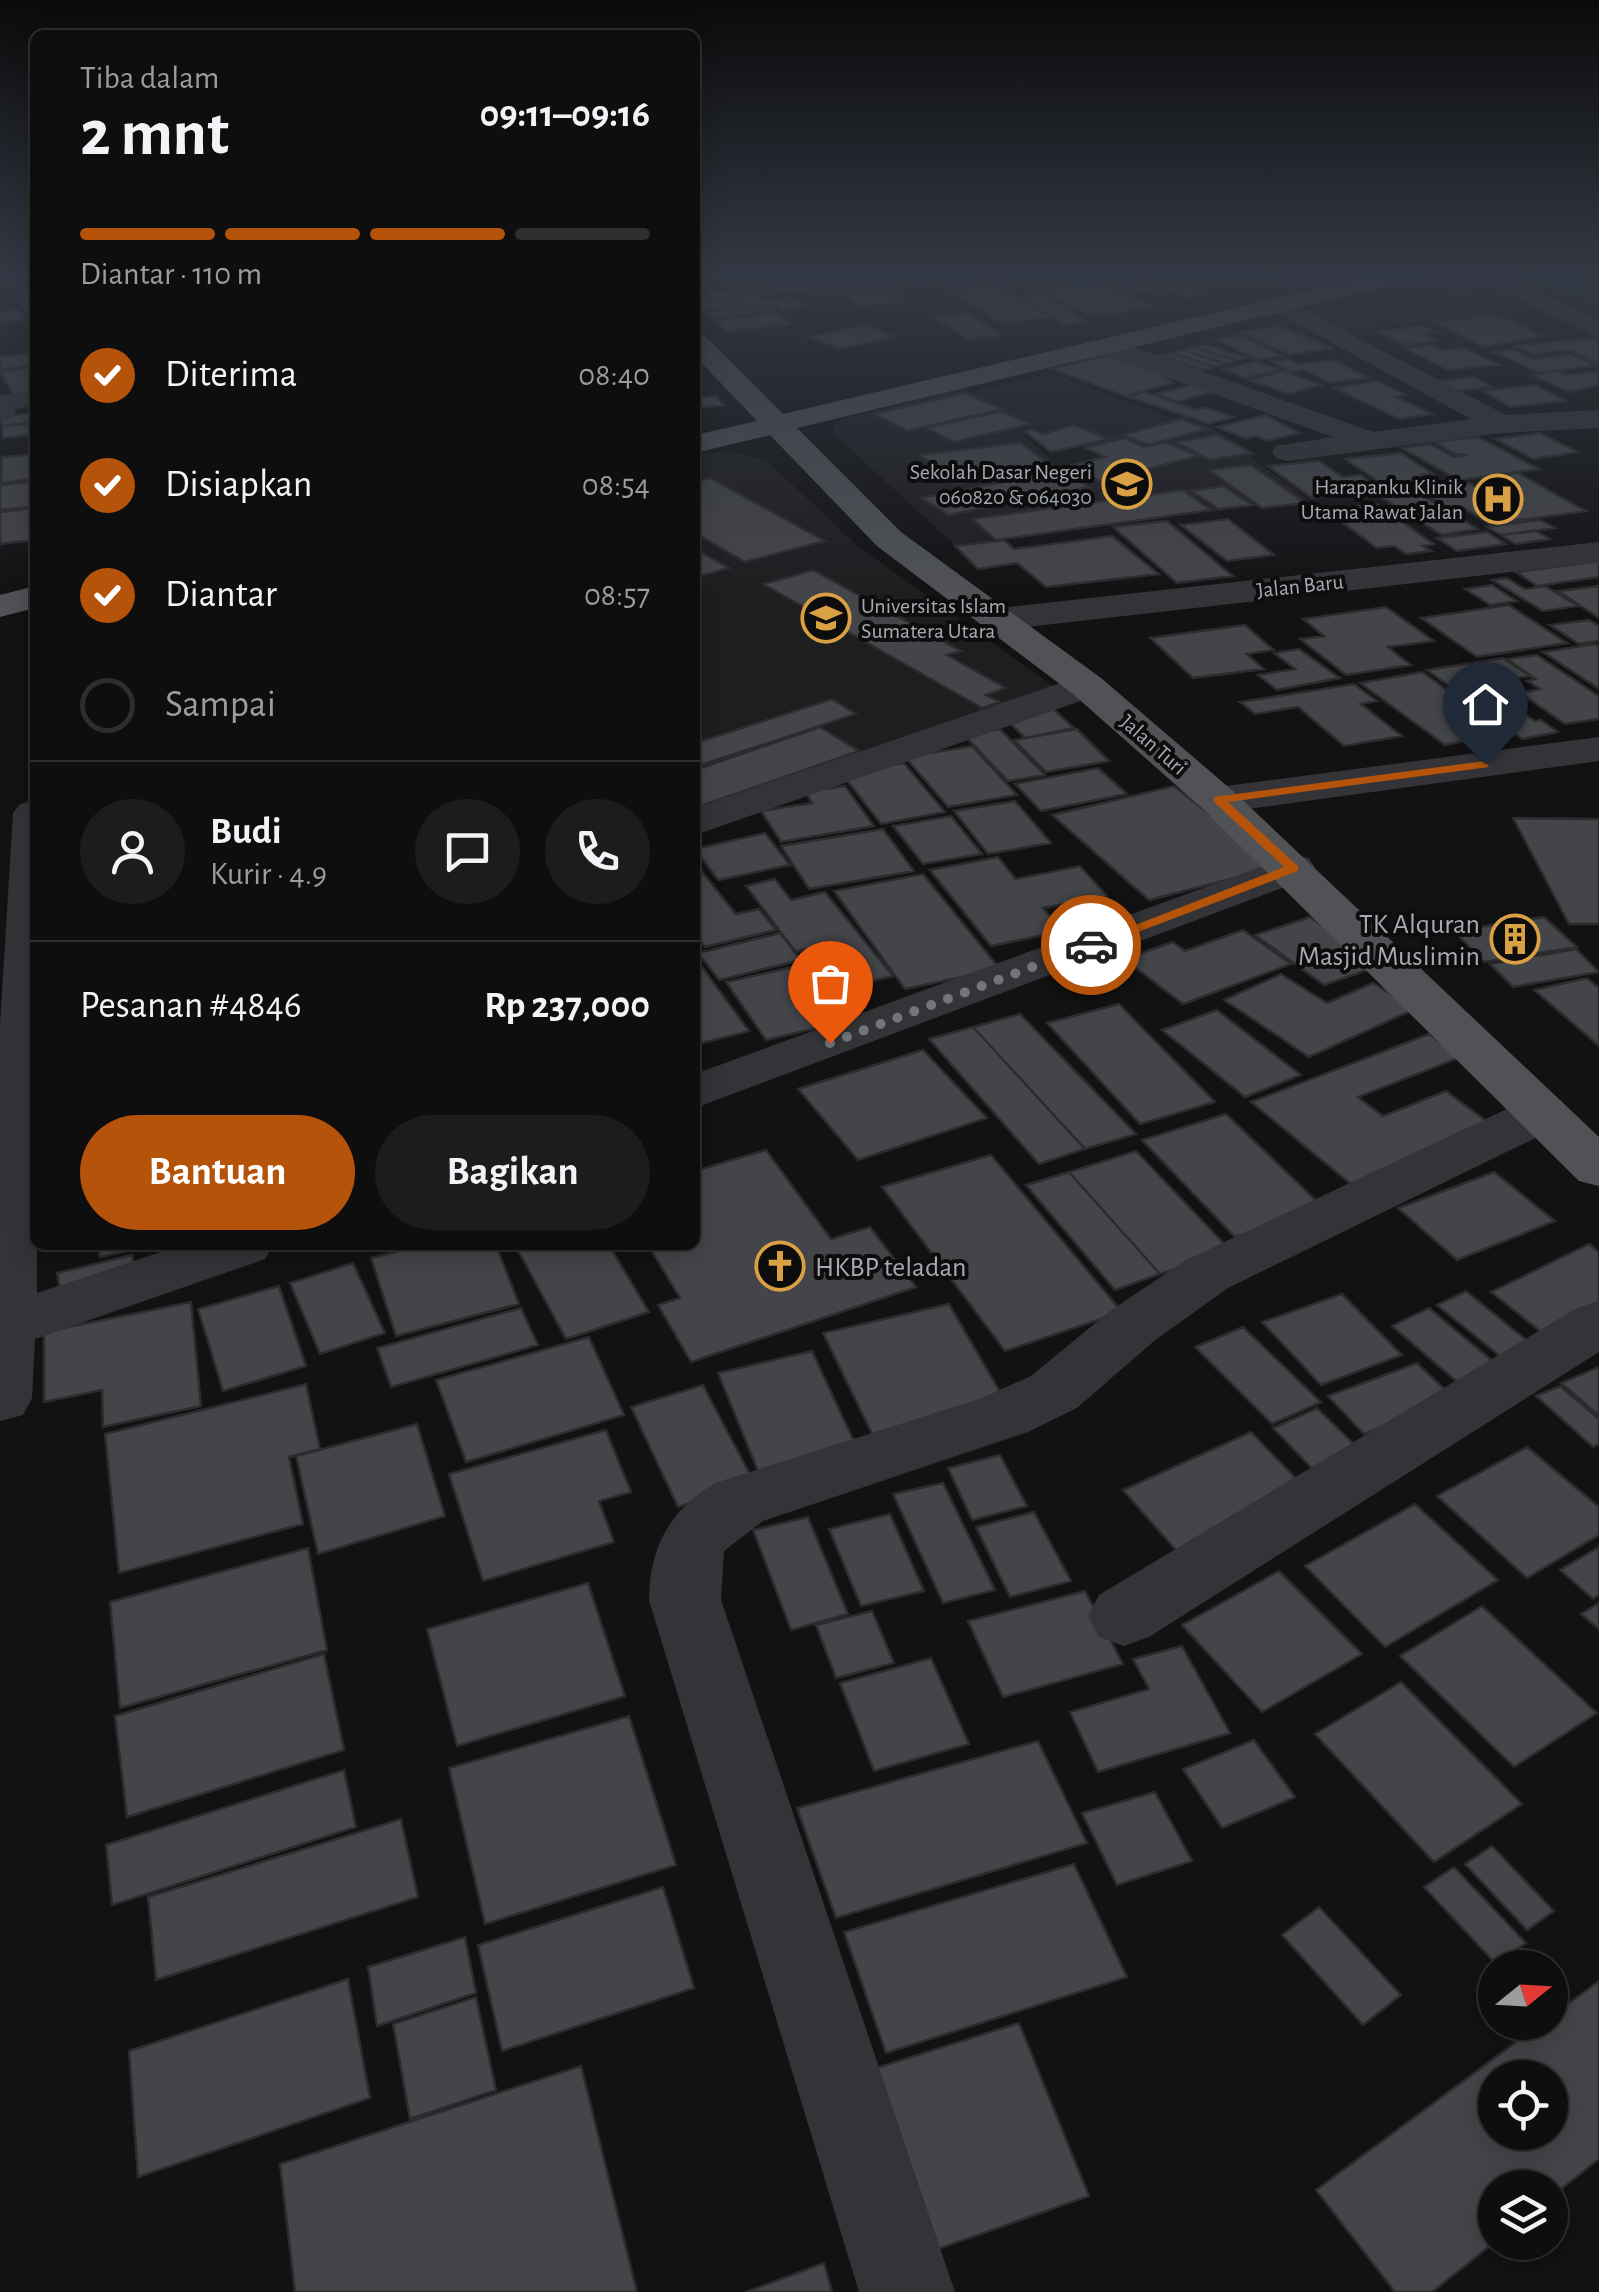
<!DOCTYPE html>
<html lang="id">
<meta charset="utf-8">
<style>
:root{--surface:#0e0e0e;--page:#1c1c1c;--text:#f1f3f6;--muted:#9b9c9e;--line:#2e2e2e;--accent:#b45309}
body{margin:0;font-family:"Alegreya Sans",sans-serif;background:var(--page);color:var(--text);height:100vh;display:flex;flex-direction:column;font-size:38px;white-space:nowrap}
*{box-sizing:border-box;margin:0}
p{font-size:32px;color:var(--muted)}
.icon{flex:none;width:55px;height:55px;fill:none;stroke:currentColor;stroke-width:2;stroke-linecap:round;stroke-linejoin:round}
.map{position:relative;flex:1;overflow:hidden}
.side{position:absolute;left:30px;top:30px;width:670px;height:1220px;display:flex;flex-direction:column;background:var(--surface);border-radius:15px;box-shadow:0 5px 25px #0003,0 0 0 2px var(--line)}
.side>*{flex:none}
.needle{width:65px;rotate:72deg}
.tools{position:absolute;left:1478px;top:1950px;display:grid;gap:20px}
.tools a{display:grid;place-items:center;width:90px;height:90px;border-radius:50%;background:var(--surface);box-shadow:0 5px 25px #0003,0 0 0 2px var(--line);font-size:50px}
.pin{position:absolute;display:grid;place-items:center;width:85px;height:85px;color:#fff;margin:-102px -42px;border-radius:50% 50% 50% 0;rotate:-45deg;box-shadow:0 0 10px #0007}
.pin .icon{rotate:45deg}
.courier{position:absolute;display:grid;place-items:center;width:100px;height:100px;margin:-50px;border:8px solid #b45309;border-radius:50%;background:#fff;color:#222;box-shadow:0 2px 12px #0007}
.summary em{font-style:normal;font-weight:600}
.summary div{display:flex;flex-direction:column-reverse}
.summary{display:flex;align-items:center;justify-content:space-between;height:170px;padding:0 50px}
h1{font-size:65px;font-weight:600;line-height:75px}
.bar{display:grid;grid-template-columns:repeat(4,1fr);gap:15px 10px;align-content:center;height:120px;padding:0 50px}
.bar i{height:12px;border-radius:8px;background:var(--line)}
.bar .active{background:var(--accent)}
.bar p{grid-column:span 4}
.line{display:flex;align-items:center;gap:25px;padding:0 50px;border-top:2px solid var(--line)}
.line div{flex:1}
.round{display:grid;place-items:center;flex:none;width:105px;height:105px;border-radius:52px;background:var(--page)}
ol{padding:0 50px;list-style:none}
li{display:flex;align-items:center;gap:30px;height:110px}
li p{margin-inline-start:auto}
li .icon{padding:10px;border-radius:50%;background:var(--accent);color:#fff;stroke-width:4}
li:last-child{color:var(--muted)}
li i{width:55px;height:55px;border:5px solid var(--line);border-radius:50%}
.button{display:flex;gap:20px;margin-top:auto;padding:20px 50px}
.button a{flex:1;height:115px;border-radius:60px;background:var(--accent);color:#fff;font-size:40px;font-weight:600;line-height:115px;text-align:center}
.button a+a{background:var(--page);color:var(--text)}
.map>svg:first-child{display:block}
.built{fill:#1e1e20;fill-rule:evenodd}
.green{fill:#1f251f}
.building{fill:#444548;stroke:#2c2c2f;stroke-width:2.5;fill-rule:evenodd}
.lines{fill:none;stroke-linecap:round;stroke-linejoin:round}
.minor{fill:#343438;fill-rule:evenodd}
.major{fill:#505256;fill-rule:evenodd}
.route{fill:#b45309}
.done{stroke:#72757a;stroke-width:10;stroke-dasharray:0 18}
.labels{text-anchor:middle;stroke-width:8;stroke-linejoin:round;paint-order:stroke}
.far-poi-label{font-size:22px;fill:#a5aab2;stroke:#0d0d0e;text-anchor:end}
.far-street-label{font-size:22px;fill:#a5aab2;stroke:#0d0d0e}
.poi-label{font-size:28px;fill:#a5aab2;stroke:#0d0d0e;text-anchor:end}
</style>
<div class="map">
<svg width="1599" height="2292" viewBox="0 0 1599 2292">
<rect width="100%" height="100%" fill="#121213"/>
<path class="built" d="M1466 293 1507 312 1395 324 1355 304Z
M1346 305 1387 325 1339 330 1298 310Z
M1051 373 1175 419 1182 417 1213 428 1257 455 1250 457 1308 499 955 545 836 436 832 427 841 419 962 388 972 392ZM1034 427 1078 445 1100 456 1059 468 1020 431Z
M727 451 766 460 859 547 1057 689 695 809V455Z"/>
<path class="green" d="M1516 275H1574L1599 286V313Z"/>
<path class="building" d="M821 275 836 288 770 294 754 277Z
M886 275 900 286 842 291 826 278Z
M922 275 936 283 907 286 893 277Z
M964 275 980 285 949 288 929 276Z
M1138 275H1175L1192 284 1161 287Z
M1197 275H1234L1252 283 1234 286Z
M736 277 742 281 696 287 702 291 695 292V283Z
M1093 279 1153 307 1092 316 1034 287Z
M1139 280 1159 290 1129 294 1109 284Z
M994 285 1049 317 1001 323 948 290Z
M1188 285 1208 295 1184 298 1165 288Z
M890 288 905 302 857 306 843 292Z
M748 289 756 295 695 301V293Z
M35 291V309L26 310 13 294Z
M1044 295 1089 322 1065 324 1021 297Z
M761 296 770 305 700 311 695 306V302Z
M791 297 808 307 783 310 766 300Z
M767 306 774 312 714 318 706 312Z
M19 309 28 320 0 323V312Z
M775 313 790 324 727 331 713 320Z
M967 313 1002 335 967 339 933 316Z
M1489 316 1506 319 1542 336 1485 347 1433 322Z
M865 325 895 337 839 349 808 337Z
M1280 326 1331 348 1290 355 1240 332Z
M1423 326 1435 332 1422 333 1438 341 1405 345 1377 332Z
M1241 335 1283 356 1257 360 1215 339Z
M1591 338 1599 341V364L1570 350 1533 354 1516 346Z
M1204 344 1247 358 1237 361 1194 347Z
M1433 345 1443 350 1465 348 1498 365 1447 370 1405 348Z
M1194 347 1237 361 1226 364 1183 350Z
M1512 349 1534 359 1571 354 1596 366 1540 373 1493 352Z
M1183 350 1226 364 1215 367 1172 353Z
M35 352V365L0 370V357Z
M1172 353 1215 367 1204 370 1161 356Z
M1112 354 1175 376 1166 378 1173 383 1125 396 1051 369Z
M1289 359 1298 364 1334 360 1369 378 1329 383 1305 370 1290 372 1271 361Z
M1257 361 1279 370 1245 378 1223 369Z
M35 367V394L15 397 0 372Z
M1284 371 1322 385 1288 394 1249 380Z
M1557 371 1566 375 1599 371V385L1569 392 1532 375Z
M1474 377 1492 387 1458 391 1440 381Z
M1377 381 1407 395 1396 397 1433 414 1399 419 1334 388Z
M1195 384 1216 391 1177 402 1156 394Z
M1536 385 1566 401 1511 407 1482 391Z
M1145 392 1197 410 1205 407 1233 417 1209 424 1129 397Z
M965 393 1002 409 908 431 873 414Z
M715 396 724 405 695 408V398Z
M1001 411 1030 424 954 442 926 428Z
M32 413 33 422 2 426 1 416Z
M1266 415 1299 433 1267 441 1256 436 1246 439 1217 427Z
M1181 419 1207 429 1149 445 1123 435Z
M35 423V435L3 438 2 426Z
M1073 425 1109 439 1051 452 1024 431 1032 429 1043 434Z
M1540 433 1578 452 1533 459 1496 439Z
M1217 435 1252 453 1210 460 1176 442Z
M1478 437 1539 469 1459 480 1402 448 1430 444 1454 457 1468 455 1455 454 1434 442Z
M1124 438 1144 447 1166 442 1199 456 1100 481 1068 466 1106 457 1085 448Z
M1021 443 1058 471 954 484 920 455Z
M1401 453 1433 474 1421 475 1436 485 1391 490 1345 459Z
M35 454V479L1 483 2 457Z
M1319 461 1343 477 1361 475 1377 487 1362 489 1367 492 1312 498 1268 466Z
M1251 465 1305 503 1262 508 1209 470Z
M1060 471 1089 487 949 515 921 498Z
M1518 473 1586 511 1490 524 1464 508 1452 510 1418 489 1469 483 1478 488 1516 483 1502 475Z
M710 478 825 541 745 562 695 533V482Z
M35 481V507L0 510V485Z
M1223 486 1252 505 1219 509 1191 491Z
M1183 490 1211 510 996 540 972 519Z
M1413 490 1478 529 1442 535 1378 495Z
M1376 504 1434 544 1423 546 1431 551 1406 554 1394 546 1377 548 1325 510Z
M35 508V540L0 544V512Z
M1228 519 1274 555 1227 561 1181 525Z
M1540 520 1555 528 1501 535 1487 527Z
M1167 521 1233 576 1177 583 1113 527Z
M1536 531 1550 539 1515 544 1501 535Z
M1487 532 1506 544 1457 551 1437 538Z
M1112 536 1159 574 1046 587 1017 563 978 569 955 546 1004 540 1014 549Z
M695 549 729 568 695 578Z
M1599 561V577L1537 586 1516 572Z
M813 570 961 651 947 655 1006 688 986 695 1000 702 982 708 763 584Z
M1507 578 1525 589 1545 586 1578 606 1543 611 1492 580Z
M1492 585 1517 601 1490 605 1465 589Z
M1599 586V618L1558 591Z
M1509 605 1567 643 1477 657 1421 618Z
M1386 607 1434 641 1388 647 1411 665 1346 675 1300 639 1324 636 1303 619Z
M1589 620 1599 626V641L1579 644 1550 625Z
M1245 625 1274 650 1247 654 1264 669 1193 678 1150 638Z
M1595 644 1599 646V689L1543 652Z
M1299 649 1340 678 1277 690 1258 675 1295 669 1274 653Z
M1537 655 1599 696V719L1565 724 1520 693 1540 689 1527 681 1535 679 1507 659Z
M1503 658 1530 676 1482 684 1535 721 1541 720 1558 732 1522 739 1427 670Z
M1422 672 1508 733 1445 745 1360 683Z
M1354 684 1377 701 1361 704 1402 736 1344 746 1298 707 1255 714 1240 702Z
M832 699 856 714 695 767V743Z
M1051 707 1074 728 1025 738 1003 716Z
M820 727 859 751 695 808V770Z
M1000 729 1045 775 1008 781 964 735Z
M1077 729 1109 761 1046 772 1014 740Z
M972 746 1017 795 948 807 905 757Z
M904 763 945 812 881 824 842 774Z
M1098 768 1127 794 1041 811 1015 784Z
M845 786 874 826 781 842 761 811 812 803 805 792Z
M1174 786 1277 867 1149 900 1052 815Z
M1015 801 1051 843 988 854 954 811Z
M951 816 982 854 923 864 893 826Z
M1513 818 1599 819V924H1569Z
M883 829 914 871 809 889 781 846Z
M765 833 790 865 718 880 695 849Z
M998 857 1016 879 1080 866 1107 896 1043 908 1063 931 991 946 930 870Z
M695 863 736 914 759 909 776 930 705 947 695 935Z
M923 874 1000 969 905 989 834 891Z
M775 879 791 900 825 892 893 976 843 988 812 948 796 952 746 886Z
M1310 917 1353 947 1344 950 1370 969 1324 985 1255 935Z
M1544 917 1577 947 1484 962 1454 931Z
M1243 930 1291 964 1183 1004 1124 959 1173 942 1185 951Z
M780 933 801 960 719 980 698 953Z
M1576 949 1599 972 1513 987 1490 964Z
M695 957 749 1031 695 1045Z
M815 962 858 1018 766 1040 726 982Z
M1281 974 1327 1003 1373 983 1415 1009 1309 1057 1224 1000Z
M1587 978 1599 988V1046L1534 990Z
M1119 1004 1215 1102 1140 1124 1047 1023Z
M1217 1010 1301 1075 1245 1097 1162 1030Z
M1020 1014 1136 1134 1085 1149 973 1027Z
M973 1027 1085 1149 1039 1164 929 1039Z
M1429 1034 1461 1057 1358 1097 1383 1116 1446 1091 1493 1126 1352 1185 1251 1102Z
M923 1050 987 1118 858 1160 798 1089Z
M1226 1114 1323 1207 1235 1237 1142 1140Z
M766 1150 831 1239 870 1227 916 1287 691 1362 658 1305 680 1298 648 1245H695V1171Z
M1136 1151 1231 1251 1160 1274 1069 1172Z
M991 1155 1122 1312 1005 1351 882 1187Z
M1069 1172 1160 1274 1115 1290 1026 1185Z
M1494 1172 1555 1221 1457 1260 1398 1208Z
M1589 1244 1599 1252V1315L1550 1339 1491 1292Z
M98 1245H152L100 1257Z
M424 1245H496L519 1304 396 1336 371 1258Z
M515 1245H609L649 1312 566 1339Z
M132 1255 137 1279 61 1299 57 1273Z
M353 1263 385 1333 320 1354 290 1283Z
M279 1286 306 1366 223 1391 198 1309Z
M1466 1291 1540 1351 1512 1366 1437 1305Z
M1342 1294 1402 1355 1321 1385 1262 1322Z
M191 1302 201 1406 103 1427 102 1390 44 1402V1332Z
M949 1304 1010 1409 877 1444 823 1333Z
M521 1308 538 1345 391 1387 377 1348Z
M1429 1308 1507 1373 1469 1392 1392 1326Z
M1243 1327 1321 1402 1272 1424 1195 1347Z
M589 1337 624 1415 466 1462 436 1380Z
M812 1351 859 1452 760 1476 718 1373Z
M1417 1363 1455 1399 1364 1434 1328 1396Z
M1599 1367V1416L1561 1383Z
M306 1384 320 1449 289 1457 303 1524 119 1573 105 1434Z
M703 1385 754 1482 678 1507 631 1407Z
M1560 1386 1599 1419V1444L1593 1447 1536 1396Z
M1317 1408 1371 1461 1326 1483 1273 1428Z
M417 1424 445 1516 318 1554 296 1456Z
M606 1430 631 1492 599 1501 614 1542 483 1581 449 1474Z
M1251 1432 1312 1495 1182 1557 1123 1490Z
M1527 1447 1599 1507V1535L1527 1578 1437 1496Z
M1000 1455 1027 1506 972 1520 948 1468Z
M943 1483 995 1590 943 1603 893 1494Z
M1415 1504 1498 1580 1385 1647 1305 1566Z
M1034 1512 1071 1581 1010 1597 976 1527Z
M890 1514 924 1591 861 1606 829 1529Z
M808 1517 848 1614 791 1630 753 1530Z
M1599 1547V1595L1593 1599 1560 1570Z
M308 1548 327 1650 120 1708 110 1602Z
M1279 1571 1362 1654 1262 1712 1182 1625Z
M588 1583 625 1696 457 1746 427 1629Z
M1085 1591 1123 1664 1003 1697 968 1621Z
M1599 1603V1629L1581 1614Z
M1482 1606 1597 1713 1514 1767 1400 1656Z
M872 1611 894 1663 836 1678 816 1625Z
M1182 1646 1230 1733 1098 1772 1070 1712 1149 1689 1133 1659Z
M324 1654 344 1750 127 1817 115 1716Z
M931 1658 969 1744 874 1771 840 1683Z
M1401 1682 1522 1804 1434 1862 1315 1734Z
M629 1716 676 1865 485 1924 449 1768Z
M1254 1740 1295 1797 1222 1828 1183 1769Z
M1038 1741 1087 1843 836 1918 797 1808Z
M344 1770 356 1827 112 1905 106 1845Z
M1155 1792 1192 1861 1117 1885 1082 1813Z
M401 1819 418 1897 156 1980 148 1897Z
M1492 1846 1554 1911 1527 1930 1465 1864Z
M1074 1864 1127 1977 886 2053 844 1932Z
M1454 1867 1526 1943 1496 1964 1424 1887Z
M663 1887 694 1988 502 2051 478 1945Z
M1319 1907 1401 1995 1363 2025 1282 1935Z
M465 1937 476 1993 377 2026 368 1967Z
M348 1979 370 2098 138 2177 129 2051Z
M1599 1981V2159L1550 2198V2188H1495V2242L1432 2292H1395L1316 2190 1543 2022H1550V2017ZM1495 2078H1550V2132H1495Z
M476 1997 496 2090 410 2119 393 2024Z
M1019 2023 1089 2196 915 2257 854 2075Z
M581 2066 637 2292H295L280 2164Z
M824 2263 832 2292H746Z"/>
<g class="lines">
<path class="minor" d="M0 275H35V282L0 287Z
M1469 275H1500L1599 320V338Z
M1279 297 1506 415 1599 410V428L1501 433 1287 461 1276 458 1272 452 1276 446 1333 437 1099 353 1095 347 1099 341H1117L1373 432 1471 419 1270 309 1267 304Z
M35 389V405L17 409 10 419 0 422V396Z
M1599 542V562L1001 630 988 627 983 619 988 611 1001 608Z
M1087 674 1101 678 1106 686 1101 694 695 835V808Z
M1599 737V761L1218 813 1203 809 1197 800 1203 791 1218 787Z
M35 800 37 1293 182 1245H273L265 1259 35 1339 32 1398 23 1415 0 1421V1026L13 813 20 804Z
M1293 855 1309 858 1315 868 1309 878 695 1108V1074Z
M1543 1096 1562 1101 1570 1113 1562 1125 1228 1288 1154 1341 1077 1408 1028 1432 763 1521 724 1551 721 1600 955 2292H859L649 1600C650 1546 669 1511 715 1483L982 1398 1031 1376 1110 1311 1186 1260 1524 1101Z
M1599 1301V1352L1149 1637 1124 1646 1099 1637 1088 1616 1099 1595 1577 1308Z"/>
<path class="major" d="M1375 275H1417L1405 282 797 428 901 532 1101 678 1233 791 1599 1137V1186L1579 1181 1203 809 1073 694 877 546 770 435 695 453V435L757 421 695 356V333L704 335 783 414Z
M35 586V608L0 617V595Z"/>
</g>
<linearGradient id="sky" x2="0" y2="1"><stop stop-color="#0a0a0a"/><stop offset="0.46" stop-color="#333944"/><stop offset="1" stop-color="#333944" stop-opacity="0"/></linearGradient>
<rect width="1599" height="596" fill="url(#sky)"/>
<path class="route" d="M1485 761 1489 767 1228 802 1298 866V871L1096 948 1084 945 1284 867 1214 802V797Z"/>
<g class="lines">
<path class="done" d="M830 1043 1091 945"/>
</g>
<defs>
<g id="school-ring" transform="scale(2.5)"><circle r="9.5" fill="#0d0d0e" stroke="#d9a044" stroke-width="1.5"/><path d="M0-5L7-2L0 1L-7-2ZM-4 1L0 2.5L4 1V4Q0 6-4 4Z" fill="#d9a044"/></g>
<g id="hospital-ring" transform="scale(2.5)"><circle r="9.5" fill="#0d0d0e" stroke="#d9a044" stroke-width="1.5"/><path d="M-5-5h3v3.5h4V-5h3V5h-3V1.5h-4V5h-3Z" fill="#d9a044"/></g>
<g id="university-ring" transform="scale(2.5)"><circle r="9.5" fill="#0d0d0e" stroke="#d9a044" stroke-width="1.5"/><path d="M0-5L7-2L0 1L-7-2ZM-4 1L0 2.5L4 1V4Q0 6-4 4Z" fill="#d9a044"/></g>
<g id="building-ring" transform="scale(2.5)"><circle r="9.5" fill="#0d0d0e" stroke="#d9a044" stroke-width="1.5"/><path d="M-4-6H4V6H1V3H-1V6H-4ZM-2.5-4.3h1.7v1.8h-1.7ZM.8-4.3h1.7v1.8H.8ZM-2.5-1h1.7V.8h-1.7ZM.8-1h1.7V.8H.8Z" fill="#d9a044"/></g>
<g id="church-ring" transform="scale(2.5)"><circle r="9.5" fill="#0d0d0e" stroke="#d9a044" stroke-width="1.5"/><path d="M-1.2-6h2.4v3.5h3.3v2.4h-3.3V6h-2.4V-.1h-3.3v-2.4h3.3Z" fill="#d9a044"/></g>
</defs>
<g fill-rule="evenodd">
<use href="#school-ring" x="1127" y="484"/>
<use href="#hospital-ring" x="1498" y="499"/>
<use href="#university-ring" x="826" y="618"/>
<use href="#building-ring" x="1515" y="939"/>
<use href="#church-ring" x="780" y="1266"/>
</g>
<g class="labels">
<g class="far-poi-label">
<text x="1092" y="479">Sekolah Dasar Negeri<tspan x="1092" dy="25">060820 &amp; 064030</tspan></text>
<text x="1463" y="494">Harapanku Klinik<tspan x="1463" dy="25">Utama Rawat Jalan</tspan></text>
<text x="861" y="613" text-anchor="start">Universitas Islam<tspan x="861" dy="25">Sumatera Utara</tspan></text>
</g>
<g class="far-street-label">
<text transform="translate(1300 585) rotate(-6)" y="8">Jalan Baru</text>
<text transform="translate(1154 744) rotate(41)" y="8">Jalan Turi</text>
</g>
<g class="poi-label">
<text x="1480" y="933">TK Alquran<tspan x="1480" dy="32">Masjid Muslimin</tspan></text>
<text x="815" y="1276" text-anchor="start">HKBP teladan</text>
</g>
</g>
</svg>
<div class="tools">
<a><svg class="needle" viewBox="-14 -14 28 28"><path d="M0-13l5 13h-10z" fill="#e53935"/><path d="M0 13l5-13h-10z" fill="#9b9c9e"/></svg></a>
<a><svg class="icon" aria-label="locate" viewBox="0 0 24 24"><circle cx="12" cy="12" r="6"/><path d="M12 2v4M12 18v4M2 12h4M18 12h4"/></svg></a>
<a><svg class="icon" aria-label="layers" viewBox="0 0 24 24"><path d="M12 4l9 5-9 5-9-5zM3 14l9 5 9-5"/></svg></a>
</div>
<div class="pin" style="left:830px;top:1043px;background:#ea580c"><svg class="icon" aria-label="bag" viewBox="0 0 24 24"><path d="M5 8h14l-1 12H6zM9 8a3 3 0 0 1 6 0"/></svg></div>
<div class="pin" style="left:1485px;top:764px;background:#1f2937"><svg class="icon" aria-label="home" viewBox="0 0 24 24"><path d="M3 11l9-7 9 7M6 9v11h12V9"/></svg></div>
<div class="courier" style="left:1091px;top:945px"><svg class="icon" aria-label="car" viewBox="0 0 24 24"><path d="M5 17H2v-5l4-1 3-4h7l3 4 3 1v5h-3M9 17h6M6 11h13"/><circle cx="7" cy="17" r="2"/><circle cx="17" cy="17" r="2"/></svg></div>
<section class="side">
<div class="summary"><div><h1>2 mnt</h1><p>Tiba dalam</p></div><em>09:11–09:16</em></div>
<div class="bar"><i class="active"></i><i class="active"></i><i class="active"></i><i></i><p>Diantar · 110 m</p></div>
<ol>
<li><svg class="icon" aria-label="check" viewBox="0 0 24 24"><path d="M5 12l5 5 9-10"/></svg>Diterima<p>08:40</p></li>
<li><svg class="icon" aria-label="check" viewBox="0 0 24 24"><path d="M5 12l5 5 9-10"/></svg>Disiapkan<p>08:54</p></li>
<li><svg class="icon" aria-label="check" viewBox="0 0 24 24"><path d="M5 12l5 5 9-10"/></svg>Diantar<p>08:57</p></li>
<li><i></i>Sampai</li>
</ol>
<div class="line" style="height:180px"><a class="round"><svg class="icon" aria-label="person" viewBox="0 0 24 24"><circle cx="12" cy="8" r="4"/><path d="M4 21q1-7 8-7t8 7"/></svg></a><div><b>Budi</b><p>Kurir · 4.9</p></div><a class="round"><svg class="icon" aria-label="chat" viewBox="0 0 24 24"><path d="M4 5h16v11H9l-5 4z"/></svg></a><a class="round"><svg class="icon" aria-label="phone" viewBox="0 0 24 24"><path d="M5 4h4l2 5-3 2q2 4 5 5l2-3 5 2v4C11 20 4 13 5 4z"/></svg></a></div>
<div class="line" style="height:130px"><div>Pesanan #4846</div><b>Rp 237,000</b></div>
<div class="button"><a>Bantuan</a><a>Bagikan</a></div>
</section>
</div>
